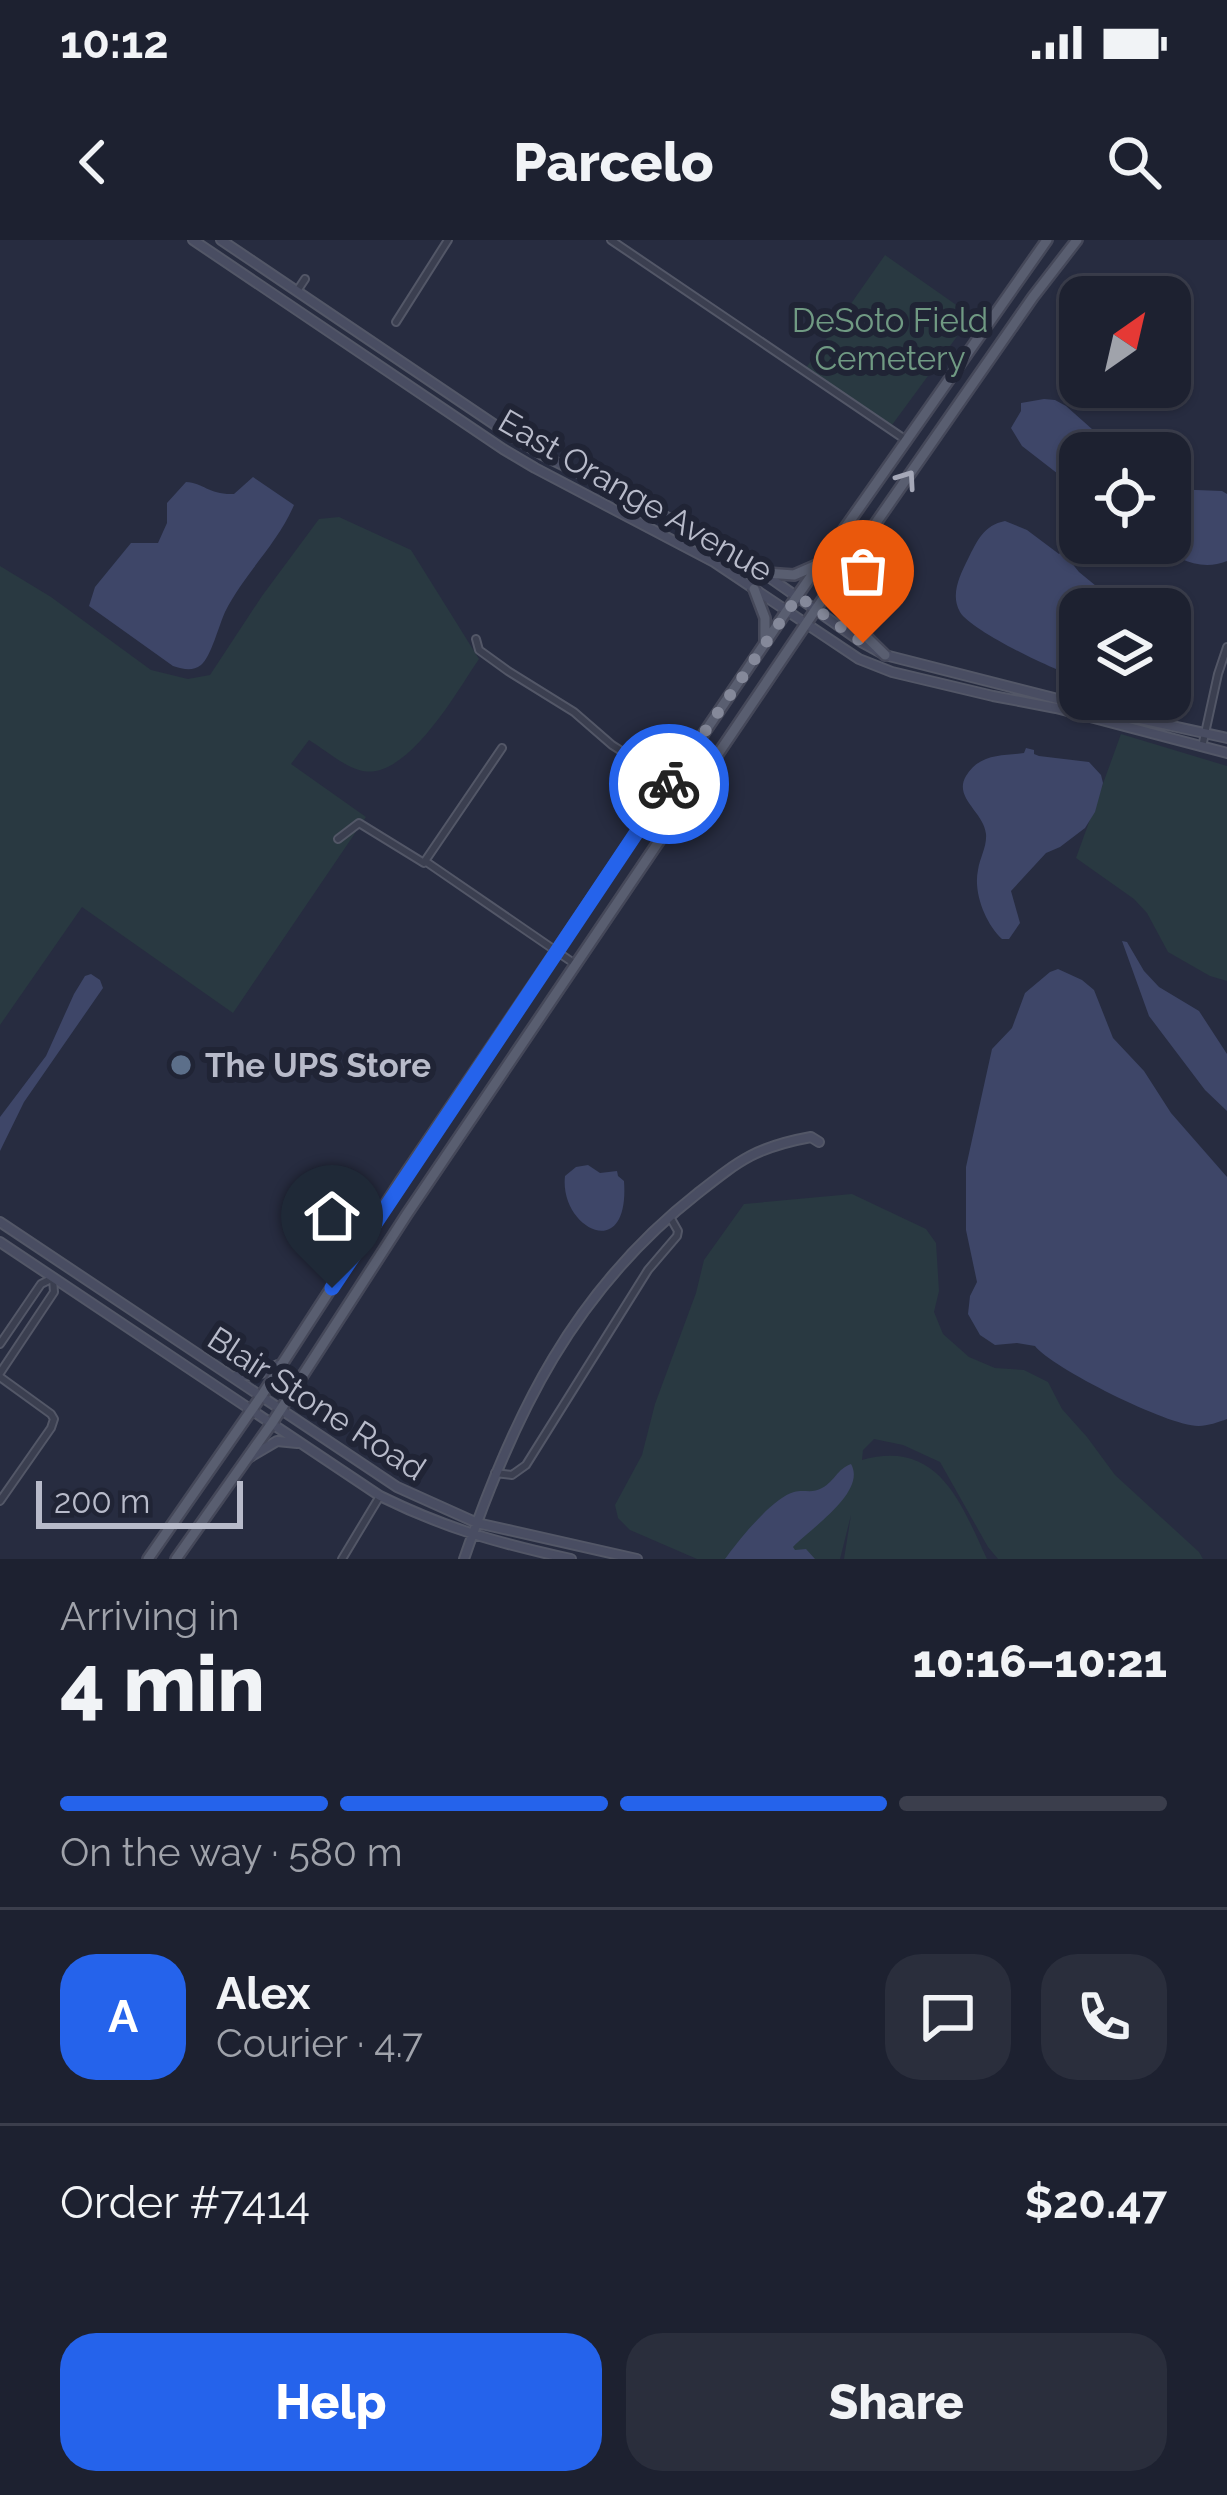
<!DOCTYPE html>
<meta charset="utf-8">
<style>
:root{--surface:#1d2130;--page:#2a2e3c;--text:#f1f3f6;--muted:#a0a3ab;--line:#3b3e4c;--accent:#2563eb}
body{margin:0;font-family:Raleway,sans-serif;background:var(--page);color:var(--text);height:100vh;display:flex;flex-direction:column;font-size:45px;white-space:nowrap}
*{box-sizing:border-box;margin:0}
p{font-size:39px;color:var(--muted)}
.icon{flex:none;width:66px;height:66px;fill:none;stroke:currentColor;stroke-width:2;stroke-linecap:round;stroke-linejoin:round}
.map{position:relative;height:1319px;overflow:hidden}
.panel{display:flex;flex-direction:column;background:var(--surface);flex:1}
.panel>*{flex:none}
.needle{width:78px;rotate:34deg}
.buttons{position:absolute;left:1059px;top:36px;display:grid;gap:24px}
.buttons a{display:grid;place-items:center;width:132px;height:132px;border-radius:24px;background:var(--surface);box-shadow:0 3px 9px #0004,0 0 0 3px var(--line);font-size:60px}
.scale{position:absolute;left:36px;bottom:30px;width:207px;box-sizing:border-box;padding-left:12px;border:6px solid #b8bbca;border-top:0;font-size:33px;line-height:42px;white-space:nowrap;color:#b8bbca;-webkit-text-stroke:9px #202435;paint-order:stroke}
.pin{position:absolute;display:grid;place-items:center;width:102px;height:102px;color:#fff;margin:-123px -51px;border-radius:50% 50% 50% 0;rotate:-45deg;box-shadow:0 0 12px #0007}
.pin .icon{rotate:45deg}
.courier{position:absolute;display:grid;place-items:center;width:120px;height:120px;margin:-60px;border:9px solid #2563eb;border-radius:50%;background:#fff;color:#222;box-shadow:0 3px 15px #0007}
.summary em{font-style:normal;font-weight:800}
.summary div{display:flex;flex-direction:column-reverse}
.summary{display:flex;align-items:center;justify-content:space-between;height:204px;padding:0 60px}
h1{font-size:78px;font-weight:800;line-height:90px}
.bar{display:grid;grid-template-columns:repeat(4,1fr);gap:18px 12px;align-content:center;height:144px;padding:0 60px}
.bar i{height:15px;border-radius:9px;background:var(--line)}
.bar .selected{background:var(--accent)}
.bar p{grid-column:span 4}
.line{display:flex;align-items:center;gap:30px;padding:0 60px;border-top:3px solid var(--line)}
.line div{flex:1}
.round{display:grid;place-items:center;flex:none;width:126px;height:126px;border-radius:36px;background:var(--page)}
.action{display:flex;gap:24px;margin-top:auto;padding:24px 60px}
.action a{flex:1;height:138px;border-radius:36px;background:var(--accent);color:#fff;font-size:48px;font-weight:800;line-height:138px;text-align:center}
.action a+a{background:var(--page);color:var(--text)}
.status{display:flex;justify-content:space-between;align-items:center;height:84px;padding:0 60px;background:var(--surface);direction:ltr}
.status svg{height:33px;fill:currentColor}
header{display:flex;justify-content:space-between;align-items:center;height:156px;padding:0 60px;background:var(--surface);font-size:54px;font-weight:800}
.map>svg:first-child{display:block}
.green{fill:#293941}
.water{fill:#3e4668}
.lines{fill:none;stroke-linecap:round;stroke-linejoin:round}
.street-casing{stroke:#535767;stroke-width:10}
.secondary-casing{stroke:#535767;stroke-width:12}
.primary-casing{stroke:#454859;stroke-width:14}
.street{stroke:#3b3f50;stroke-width:6}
.secondary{stroke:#494d62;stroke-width:8}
.primary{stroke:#595e70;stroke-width:9}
.oneway{stroke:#a5a8b8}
.done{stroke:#85899a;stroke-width:12;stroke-dasharray:0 21.6}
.route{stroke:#2563eb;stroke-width:15}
.service-dot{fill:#5c6f8a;stroke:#202435;stroke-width:4.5}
.labels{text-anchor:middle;stroke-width:12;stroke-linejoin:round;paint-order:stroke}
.park-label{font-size:33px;fill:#709a83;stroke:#202435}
.street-label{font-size:33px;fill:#b8bbca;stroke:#202435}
.poi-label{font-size:33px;font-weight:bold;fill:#b8bbca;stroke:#202435;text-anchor:start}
</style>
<div class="status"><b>10:12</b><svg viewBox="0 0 49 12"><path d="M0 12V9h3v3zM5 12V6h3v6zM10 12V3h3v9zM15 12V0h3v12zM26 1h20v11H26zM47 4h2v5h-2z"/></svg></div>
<header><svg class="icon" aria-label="back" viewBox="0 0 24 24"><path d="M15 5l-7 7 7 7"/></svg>Parcelo<svg class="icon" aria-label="search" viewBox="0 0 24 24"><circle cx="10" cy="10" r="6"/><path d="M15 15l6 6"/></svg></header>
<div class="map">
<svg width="1227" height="1319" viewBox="0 0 1227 1319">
<rect width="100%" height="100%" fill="#272c40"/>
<path class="green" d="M885 15 972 76 892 185 806 128Z
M339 277 411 310 479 419C457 451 405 545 359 530 342 525 324 509 309 500L291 524 366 577 233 773 82 667 0 785V326L51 357 151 430 188 439 210 435 262 356 319 279Z
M1121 494 1227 526V741L1210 736 1168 712 1147 673 1134 659 1076 618Z
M852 954 926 989 936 1003 939 1051 934 1072 943 1094 969 1117 995 1128 1024 1130 1048 1142 1062 1169 1087 1197 1115 1235 1199 1312 1203 1319H998L988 1307 940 1222 903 1205 874 1199 863 1210 862 1220C938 1199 960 1261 987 1319H844L851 1275 840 1319H697L630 1290 618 1278 615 1265 642 1215 655 1164 696 1053 704 1020 744 964Z"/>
<path class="water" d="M1044 159 1055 160 1066 166 1119 213H1080V251L1022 206 1011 188 1021 171V163Z
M253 237 294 265C278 303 244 334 225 372 219 385 211 417 201 425 192 432 183 429 173 426L89 366 95 347 131 303H158L167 283V263L186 242C204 243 209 255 234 254Z
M1170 249 1222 251 1227 254V321C1201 332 1177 319 1156 303H1170Z
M1005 281 1027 290 1059 314 1062 311 1079 332 1124 369H1080V438C1059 433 971 391 960 372 950 355 960 335 968 319 977 301 984 285 1005 281Z
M1026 508 1034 510V514L1039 516 1089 522 1101 535 1103 543 1095 572 1085 588 1060 607 1046 613 1011 651 1020 683 1009 699H1002C986 684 973 653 978 630 980 617 987 607 986 594 984 572 953 558 966 536 980 513 1002 516 1024 513Z
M1122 701 1127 702 1144 731 1159 747 1199 771 1227 814V871L1205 850 1149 776Z
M1058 729 1082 740 1094 750 1113 798 1144 831 1171 873 1227 937V1179C1219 1182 1207 1186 1199 1186 1170 1187 1052 1128 1035 1106L1017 1103 995 1105 980 1095 968 1074 970 1056 977 1042 966 990V927L992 809 1012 788 1025 753 1050 732Z
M91 734 100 740 103 748 24 862 0 911V877L46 816 74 754 85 736Z
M588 925 600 933 617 931 618 936 624 941C630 1025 559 988 565 936L576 927Z
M851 1224C867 1252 811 1288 793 1307L795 1310 806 1309 815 1319H725C738 1301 772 1258 794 1252 804 1249 812 1254 822 1248 835 1241 837 1229 851 1224Z"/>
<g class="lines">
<g class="street-casing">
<path id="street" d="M611 0 906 200
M297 51 305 39
M396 82 448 0
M476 399 479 410 508 431 574 472 612 505 670 542
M1202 507 1218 434 1227 407
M502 508 425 621 575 724
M338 599 359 583 424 623
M0 1104 41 1044 53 1038
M0 1133 54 1052 53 1039
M0 1137 51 1174 54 1179 51 1188 0 1261
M495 1233 512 1235 526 1225 648 1030 677 996 678 991 670 977
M342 1319 380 1256"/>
</g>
<g class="secondary-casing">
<path id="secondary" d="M193 0 503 209 535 228 714 322 859 419 892 432 993 456 1056 468 1227 513
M221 0 516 199 542 215 723 305 863 403 885 415 1113 473 1227 498
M0 982 397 1247 477 1283 637 1319
M0 1002 380 1256C447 1289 498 1303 571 1319
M236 1136 257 1135 278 1125
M250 1217 277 1201 297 1203
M464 1319C514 1174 574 1050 698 953 740 920 756 907 811 897L819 902"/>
</g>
<g class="primary-casing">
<path id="primary" d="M766 333 794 335 817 325
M845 334C838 375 859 389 885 415
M754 349 765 378V401
M148 1319 262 1155 402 939 786 372 1047 0
M176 1319 272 1183 407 974 816 369 1033 57 1077 0"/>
</g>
<use href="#street" class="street"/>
<use href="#secondary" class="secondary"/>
<use href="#primary" class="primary"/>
</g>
<defs><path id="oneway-chevron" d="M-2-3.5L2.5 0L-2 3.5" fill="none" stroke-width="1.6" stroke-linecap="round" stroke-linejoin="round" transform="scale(3)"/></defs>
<use class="oneway" href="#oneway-chevron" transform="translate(907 239) rotate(-55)"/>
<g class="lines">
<path class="done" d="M669 544 798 356 863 403"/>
<path class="route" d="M332 1048 669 544"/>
</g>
<circle class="service-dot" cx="181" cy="825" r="12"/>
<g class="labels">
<g class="park-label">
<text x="890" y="92">DeSoto Field<tspan x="890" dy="38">Cemetery</tspan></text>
</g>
<g class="street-label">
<text transform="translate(636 255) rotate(30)" y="12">East Orange Avenue</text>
<text transform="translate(317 1163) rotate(33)" y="12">Blair Stone Road</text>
</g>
<g class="poi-label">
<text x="205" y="837">The UPS Store</text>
</g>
</g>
</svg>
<div class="buttons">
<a><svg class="needle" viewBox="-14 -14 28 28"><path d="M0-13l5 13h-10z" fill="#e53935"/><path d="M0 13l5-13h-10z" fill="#a0a3ab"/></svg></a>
<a><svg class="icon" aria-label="locate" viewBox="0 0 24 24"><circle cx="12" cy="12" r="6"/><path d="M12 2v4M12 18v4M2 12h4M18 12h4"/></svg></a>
<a><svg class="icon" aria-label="layers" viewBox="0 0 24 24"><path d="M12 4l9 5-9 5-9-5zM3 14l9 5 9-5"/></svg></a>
</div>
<div class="scale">200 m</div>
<div class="pin" style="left:863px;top:403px;background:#ea580c"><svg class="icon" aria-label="bag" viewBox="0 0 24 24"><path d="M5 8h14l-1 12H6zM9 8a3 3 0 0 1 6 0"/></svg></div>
<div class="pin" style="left:332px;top:1048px;background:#1f2937"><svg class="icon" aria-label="home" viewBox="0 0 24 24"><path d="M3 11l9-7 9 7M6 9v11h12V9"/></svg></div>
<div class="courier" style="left:669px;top:544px"><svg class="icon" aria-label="bike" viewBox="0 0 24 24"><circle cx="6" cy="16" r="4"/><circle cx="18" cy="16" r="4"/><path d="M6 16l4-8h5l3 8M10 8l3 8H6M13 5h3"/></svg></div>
</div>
<section class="panel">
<div class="summary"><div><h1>4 min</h1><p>Arriving in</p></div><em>10:16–10:21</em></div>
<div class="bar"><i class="selected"></i><i class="selected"></i><i class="selected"></i><i></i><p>On the way · 580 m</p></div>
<div class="line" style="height:216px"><b class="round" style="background:var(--accent);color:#fff">A</b><div><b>Alex</b><p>Courier · 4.7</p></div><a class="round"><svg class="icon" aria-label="chat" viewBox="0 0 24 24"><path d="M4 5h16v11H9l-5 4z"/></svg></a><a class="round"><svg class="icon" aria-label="phone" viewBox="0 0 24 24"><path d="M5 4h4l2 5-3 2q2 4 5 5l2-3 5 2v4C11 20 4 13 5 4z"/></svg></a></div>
<div class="line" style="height:156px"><div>Order #7414</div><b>$20.47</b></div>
<div class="action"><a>Help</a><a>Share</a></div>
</section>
